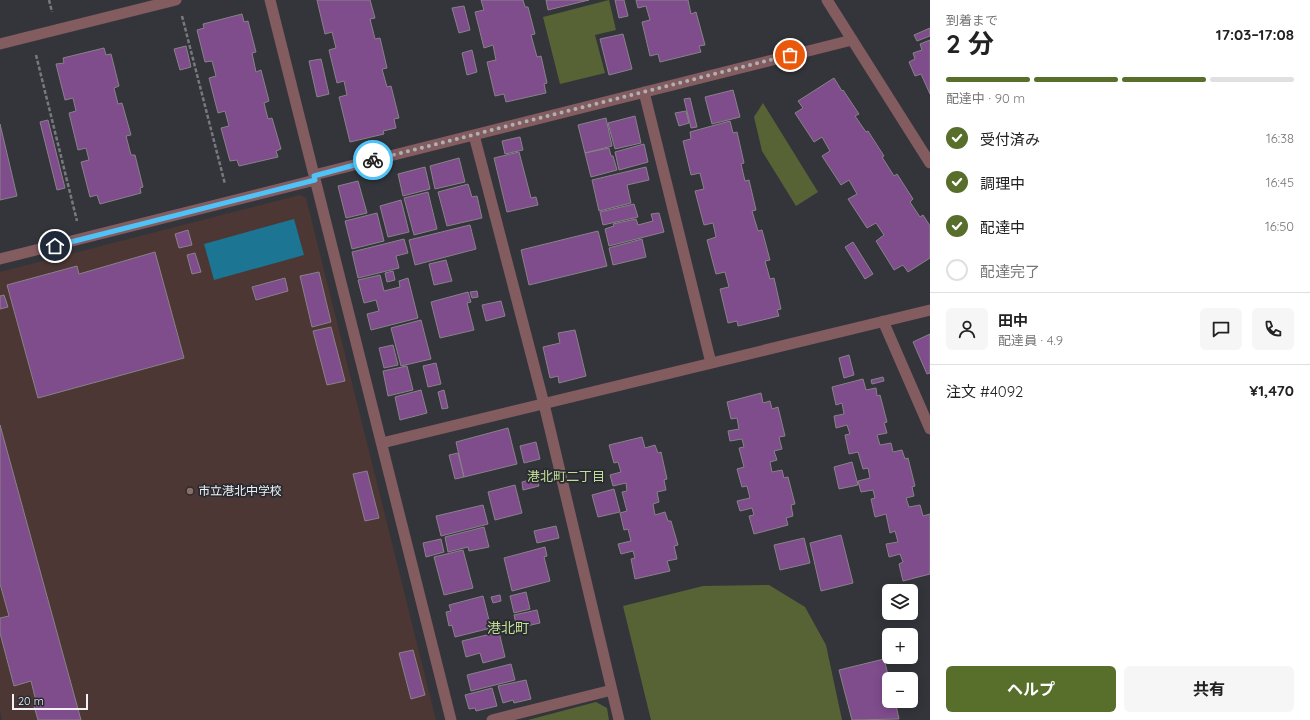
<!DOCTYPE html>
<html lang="ja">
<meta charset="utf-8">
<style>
:root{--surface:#fff;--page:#f6f6f6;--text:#222;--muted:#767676;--line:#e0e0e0;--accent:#586e2b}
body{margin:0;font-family:Quicksand,"Noto Sans JP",sans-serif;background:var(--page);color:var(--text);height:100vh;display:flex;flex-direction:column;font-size:15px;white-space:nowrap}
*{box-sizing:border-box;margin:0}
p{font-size:13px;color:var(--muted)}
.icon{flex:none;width:22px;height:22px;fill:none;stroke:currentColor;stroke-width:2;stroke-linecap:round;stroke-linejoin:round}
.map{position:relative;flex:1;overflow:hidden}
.side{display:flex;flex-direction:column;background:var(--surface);width:380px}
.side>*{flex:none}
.fabs{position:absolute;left:882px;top:584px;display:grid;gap:8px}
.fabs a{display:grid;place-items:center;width:36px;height:36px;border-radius:6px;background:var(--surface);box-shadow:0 2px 10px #0003;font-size:20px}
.scale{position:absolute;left:12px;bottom:10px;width:76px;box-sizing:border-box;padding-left:4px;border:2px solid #f1f2f5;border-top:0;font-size:11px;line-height:14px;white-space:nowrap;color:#f1f2f5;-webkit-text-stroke:3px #2a2b31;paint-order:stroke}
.pin{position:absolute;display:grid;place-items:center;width:34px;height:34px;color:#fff;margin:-17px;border:2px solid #fff;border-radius:50%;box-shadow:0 1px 4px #0007}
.courier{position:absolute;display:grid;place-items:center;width:40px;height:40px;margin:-20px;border:3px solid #4fc3f7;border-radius:50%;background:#fff;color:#222;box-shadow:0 1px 5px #0007}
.head em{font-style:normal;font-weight:700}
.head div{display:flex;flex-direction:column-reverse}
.head{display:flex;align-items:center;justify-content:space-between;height:68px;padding:0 16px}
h1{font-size:26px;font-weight:700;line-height:30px}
.bar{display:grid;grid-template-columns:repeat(4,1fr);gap:6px 4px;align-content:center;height:48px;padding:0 16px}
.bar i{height:5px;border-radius:3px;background:var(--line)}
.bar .on{background:var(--accent)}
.bar p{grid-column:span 4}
.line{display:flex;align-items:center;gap:10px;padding:0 16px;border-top:1px solid var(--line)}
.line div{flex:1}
.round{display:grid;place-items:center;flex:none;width:42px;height:42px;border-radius:6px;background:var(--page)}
ol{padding:0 16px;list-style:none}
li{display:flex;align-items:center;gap:12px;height:44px}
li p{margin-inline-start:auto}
li .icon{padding:4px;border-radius:50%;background:var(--accent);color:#fff;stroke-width:4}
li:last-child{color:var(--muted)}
li i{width:22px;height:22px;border:2px solid var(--line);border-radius:50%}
.action{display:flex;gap:8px;margin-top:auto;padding:8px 16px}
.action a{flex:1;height:46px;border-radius:6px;background:var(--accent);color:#fff;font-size:16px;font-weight:700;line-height:46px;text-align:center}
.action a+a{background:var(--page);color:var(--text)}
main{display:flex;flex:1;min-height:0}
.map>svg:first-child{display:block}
.education{fill:#4c3734}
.green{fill:#576335}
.water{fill:#1c7593}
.building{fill:#7f4c8c;stroke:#878388}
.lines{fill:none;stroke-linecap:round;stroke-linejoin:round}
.path{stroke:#78797e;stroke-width:2.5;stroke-dasharray:4 2;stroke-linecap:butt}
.minor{stroke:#835c60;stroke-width:11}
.tertiary{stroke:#835c60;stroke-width:11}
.done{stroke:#afb0b4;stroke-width:4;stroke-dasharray:0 7.2}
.route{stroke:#4fc3f7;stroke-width:5}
.education-dot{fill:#8d6e63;stroke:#2a2b31;stroke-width:1.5}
.labels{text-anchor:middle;stroke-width:3.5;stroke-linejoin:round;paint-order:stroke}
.poi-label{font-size:12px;fill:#f1f2f5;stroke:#2a2b31;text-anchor:start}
.neighbourhood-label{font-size:13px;fill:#c1df97;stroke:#2a2b31}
.quarter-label{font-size:14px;fill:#c1df97;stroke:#2a2b31}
</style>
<main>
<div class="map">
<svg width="930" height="720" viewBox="0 0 930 720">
<rect width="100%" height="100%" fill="#34353b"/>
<path class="education" d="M300 195 306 198 436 720H2L0 711V272Z"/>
<path class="green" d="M609 0 616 30 595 35 605 73 560 84 543 17Z
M763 103 818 192 796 206 762 151 754 117Z
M769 585 805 607 826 645 842 720H651L623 606 703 586Z
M596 702 607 708 609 720H528Z"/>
<path class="water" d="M294 219 304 255 214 280 204 244Z"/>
<path class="building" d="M317 0H370L375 18 370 19 375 39 380 38 387 68 382 69 387 87 391 86 399 118 394 119 396 128 383 131 384 134 350 142 339 97 347 95 344 81 337 83 329 50 336 48 332 32 325 34Z
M481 0H523L525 7H528L535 34 531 35 537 57 541 56 547 83 544 84 546 93 506 102 504 94 495 96 487 62 496 60 493 45 484 48 475 12 484 10Z
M546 0H589L548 10Z
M615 0H624L628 16 619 18Z
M636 0H688L691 14 696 12 705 45 699 46 701 52 660 62 658 54 650 56 642 22 650 20 646 6 638 8Z
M464 6 470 30 459 33 452 8Z
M242 14 244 22 248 21 256 52 252 53 256 72 261 70 269 101 264 103 268 119 272 118 281 149 276 151 278 157 239 166 237 160 230 161 221 128 229 126 225 111 218 113 209 78 216 76 212 61 205 62 197 30 204 28 203 24Z
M930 28V36L917 41 914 35Z
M623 34 632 69 609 75 600 39Z
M930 40V94L921 74 915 76 909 62 915 59 913 53 922 50 920 44Z
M186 46 191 67 180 70 174 49Z
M104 48 106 55 111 54 119 86 114 88 118 104 122 103 131 135 126 136 131 155H135L143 187 140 188 141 193 100 204 97 195 90 197 81 162 89 160 86 148 78 150 69 113 76 111 73 98 65 100 56 64 64 63 63 58Z
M472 50 477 72 467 75 462 53Z
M321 59 329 94 317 97 309 61Z
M834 78 842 91 843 90 859 114 855 116 866 132 868 131 884 156 882 157 894 176 897 174 913 199 910 202 920 217 923 215 930 226V258L908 272 903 265 894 270 876 241 884 235 876 223 867 228 848 199 857 194 849 180 841 185 822 156 830 151 822 137 814 142 795 113 803 108 798 101Z
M733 90 740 117 712 124 705 97Z
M690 98 697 127 691 128 684 99Z
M686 111 689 123 679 126 675 113Z
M635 116 641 143 615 149 608 123Z
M606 118 612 146 585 153 578 125Z
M48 120 65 188 57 190 40 122Z
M730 121 733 133 737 132 744 163 741 164 745 181 749 180 756 210 752 211 758 231 762 230 770 260 765 261 770 279 774 278 781 309 777 310 779 316 738 326 737 321 728 323 720 289 729 287 725 272 716 274 707 240 716 237 713 223 704 225 695 191 704 189 700 173 691 175 683 141 691 139 690 132Z
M0 124 17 196 0 200Z
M520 137 523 150 505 154 502 141Z
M644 144 648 162 619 170 615 152Z
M609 148 611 156H613L617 170 591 177 585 153Z
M519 152 531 198 536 197 538 205 507 212 494 158Z
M459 158 465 182 435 189 430 166Z
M425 167 430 189 403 196 398 174Z
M646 167 649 180 627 185 631 203 599 211 592 180Z
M358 181 367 213 346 218 338 186Z
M468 184 472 197 477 196 482 218 447 226 438 192Z
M428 192 437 229 414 235 404 198Z
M401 200 409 232 388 237 380 206Z
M634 204 638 217 603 225 600 212Z
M377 213 384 241 352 249 345 221Z
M659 213 664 232 609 246 605 229 614 226 613 224 636 219 638 225 653 221 651 214Z
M470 225 476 249 415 265 409 240Z
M188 230 192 245 179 248 175 234Z
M598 231 607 266 529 285 521 250Z
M404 239 408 253 396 256 399 268 358 278 352 252Z
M642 239 646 257 613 265 609 248Z
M853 242 873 274 865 279 845 247Z
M155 252 184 358 38 398 7 285 77 266 79 274Z
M195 253 201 272 192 274 187 255Z
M446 260 452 281 434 285 429 264Z
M393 271 395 280 387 282 385 273Z
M319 272 331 322 312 327 300 276Z
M380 275 384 291 400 287 399 281 408 278 418 318 371 330 367 314 379 311 376 300 364 303 358 280Z
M285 278 288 291 256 300 252 287Z
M477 291 478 297 472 298 470 292Z
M468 292 471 302 467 303 474 330 440 338 431 302Z
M4 295 8 307 0 309V296Z
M501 301 505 316 486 321 482 305Z
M421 320 431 359 401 366 391 328Z
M331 327 345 381 327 385 313 331Z
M575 330 586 376 559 383 558 376 550 378 543 347 560 343 558 333Z
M930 334V373L927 374 913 342Z
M393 345 398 365 384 368 379 348Z
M849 355 854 375 844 378 839 358Z
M436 363 441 384 428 387 423 366Z
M407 366 413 390 388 396 383 371Z
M883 377 884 381 872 384 871 380Z
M863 379 866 390 876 388 877 396 880 395 887 422 884 423 887 433 877 435 880 445 891 443 893 452 902 450 905 459 908 458 915 486 912 487 914 496 906 498 909 507 920 505 923 516 930 514V574L903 581 899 564 903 562 900 554 889 557 886 544 898 542 895 531 890 533 886 514 875 517 871 499 875 498 873 490 861 492 858 481 870 478 868 468 863 469 858 452 849 454 845 435 850 434 847 425 836 428 834 416 844 414 842 403 836 405 832 387Z
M421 390 427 413 400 420 395 397Z
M444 390 448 408 442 409 438 392Z
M761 393 763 403 770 401 772 409 778 407 785 436 779 437 782 449 774 451 777 460 770 462 772 472 782 470 784 478 788 477 795 504 791 505 793 516 786 518 788 525 754 534 749 516 754 515 752 508 740 511 737 501 750 498 747 486 742 487 737 469 744 467 739 448 744 447 742 439 730 441 728 431 739 429 737 418 731 419 727 402Z
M0 425 81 720H38L34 706 37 705 31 681 14 686 0 633V618L9 616 0 584Z
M508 428 517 464 464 477 456 442Z
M642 437 645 448 655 445 658 453 661 452 667 479 664 480 666 490 657 492 659 502 653 504 655 515 665 512 668 521H671L678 545 674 546 677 559 667 561 670 571 635 579 631 559 635 558 633 551 621 554 618 544 631 541 628 529 624 530 620 513 627 511 622 492 627 491 626 483 613 486 610 475 621 472 618 462 614 463 609 445Z
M536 442 540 459 524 463 520 446Z
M458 453 464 477 455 479 449 455Z
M852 462 858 485 839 489 834 467Z
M367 471 379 518 365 521 353 474Z
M537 478 539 486 523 490 522 482Z
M515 485 522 513 495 520 488 492Z
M614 489 620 512 598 517 592 495Z
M483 505 488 524 441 536 436 516Z
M556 526 559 538 537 543 534 531Z
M484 527 489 547 469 551 468 547 448 552 445 537Z
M841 535 853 583 821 591 810 543Z
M804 538 810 563 780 570 774 545Z
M441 539 444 552 426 557 423 543Z
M545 547 547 556 544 557 550 581 512 591 504 558Z
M463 550 473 588 444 595 434 557Z
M526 592 530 609 514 613 510 596Z
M500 595 501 601 493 603 491 597Z
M483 596 491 628 455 637 452 625 449 626 446 612 451 611 449 605Z
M537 610 540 623 517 628 514 615Z
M499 632 505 657 483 663 480 653 466 657 462 641Z
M413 650 425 695 411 699 399 653Z
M884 659 889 679V701H895L899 719 852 720 839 670Z
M511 664 515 680 471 691 467 675Z
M526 680 531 699 514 703 513 700 503 703 498 686Z
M492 688 497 706 476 711 475 708 469 709 465 695Z"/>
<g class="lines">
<path class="path" d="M49 0 52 12
M182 16 225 184
M36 55 77 221"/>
<path class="minor" d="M270 0 451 720
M0 44 176 0
M644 92 711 363
M474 135 544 404 619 720
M314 175 852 40
M0 259 315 180
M883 321 930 429
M382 443 930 310
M492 720 612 690"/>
<path class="tertiary" d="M827 0 930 163"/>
</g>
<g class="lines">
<path class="done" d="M373 160 790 55"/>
<path class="route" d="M55 246 315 180 314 176 373 160"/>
</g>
<circle class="education-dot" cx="190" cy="491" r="4"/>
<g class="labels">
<g class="poi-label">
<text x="198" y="495">市立港北中学校</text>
</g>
<g class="neighbourhood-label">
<text x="566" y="481">港北町二丁目</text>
</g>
<g class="quarter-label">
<text x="508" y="633">港北町</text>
</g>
</g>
</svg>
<div class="fabs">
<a><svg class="icon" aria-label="layers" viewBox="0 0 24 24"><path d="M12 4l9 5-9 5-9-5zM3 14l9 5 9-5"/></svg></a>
<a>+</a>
<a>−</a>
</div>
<div class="scale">20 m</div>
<div class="pin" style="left:790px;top:55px;background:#ea580c"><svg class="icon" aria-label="bag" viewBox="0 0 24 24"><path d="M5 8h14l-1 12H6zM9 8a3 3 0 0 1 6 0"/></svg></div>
<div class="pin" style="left:55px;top:246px;background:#1f2937"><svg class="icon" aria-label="home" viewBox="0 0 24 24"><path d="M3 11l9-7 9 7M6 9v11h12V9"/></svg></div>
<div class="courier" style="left:373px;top:160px"><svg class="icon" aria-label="bike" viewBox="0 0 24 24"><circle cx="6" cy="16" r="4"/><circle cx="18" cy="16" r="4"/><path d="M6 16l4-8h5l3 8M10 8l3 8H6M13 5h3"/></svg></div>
</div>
<section class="side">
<div class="head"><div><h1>2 分</h1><p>到着まで</p></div><em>17:03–17:08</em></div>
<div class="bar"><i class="on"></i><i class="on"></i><i class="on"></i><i></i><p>配達中 · 90 m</p></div>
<ol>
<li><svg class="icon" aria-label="check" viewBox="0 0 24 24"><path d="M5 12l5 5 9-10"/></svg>受付済み<p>16:38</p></li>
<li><svg class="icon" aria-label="check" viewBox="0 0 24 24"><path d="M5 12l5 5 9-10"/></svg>調理中<p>16:45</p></li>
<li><svg class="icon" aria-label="check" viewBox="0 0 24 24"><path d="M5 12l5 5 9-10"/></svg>配達中<p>16:50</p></li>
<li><i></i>配達完了</li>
</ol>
<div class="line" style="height:72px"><a class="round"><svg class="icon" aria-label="person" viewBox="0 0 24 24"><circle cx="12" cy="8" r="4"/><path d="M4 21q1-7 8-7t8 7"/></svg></a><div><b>田中</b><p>配達員 · 4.9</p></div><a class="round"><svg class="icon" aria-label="chat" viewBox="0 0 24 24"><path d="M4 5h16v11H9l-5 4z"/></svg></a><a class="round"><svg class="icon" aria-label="phone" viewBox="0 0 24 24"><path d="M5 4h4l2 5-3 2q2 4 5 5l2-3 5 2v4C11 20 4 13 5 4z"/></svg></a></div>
<div class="line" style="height:52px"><div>注文 #4092</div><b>¥1,470</b></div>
<div class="action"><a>ヘルプ</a><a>共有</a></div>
</section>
</main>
